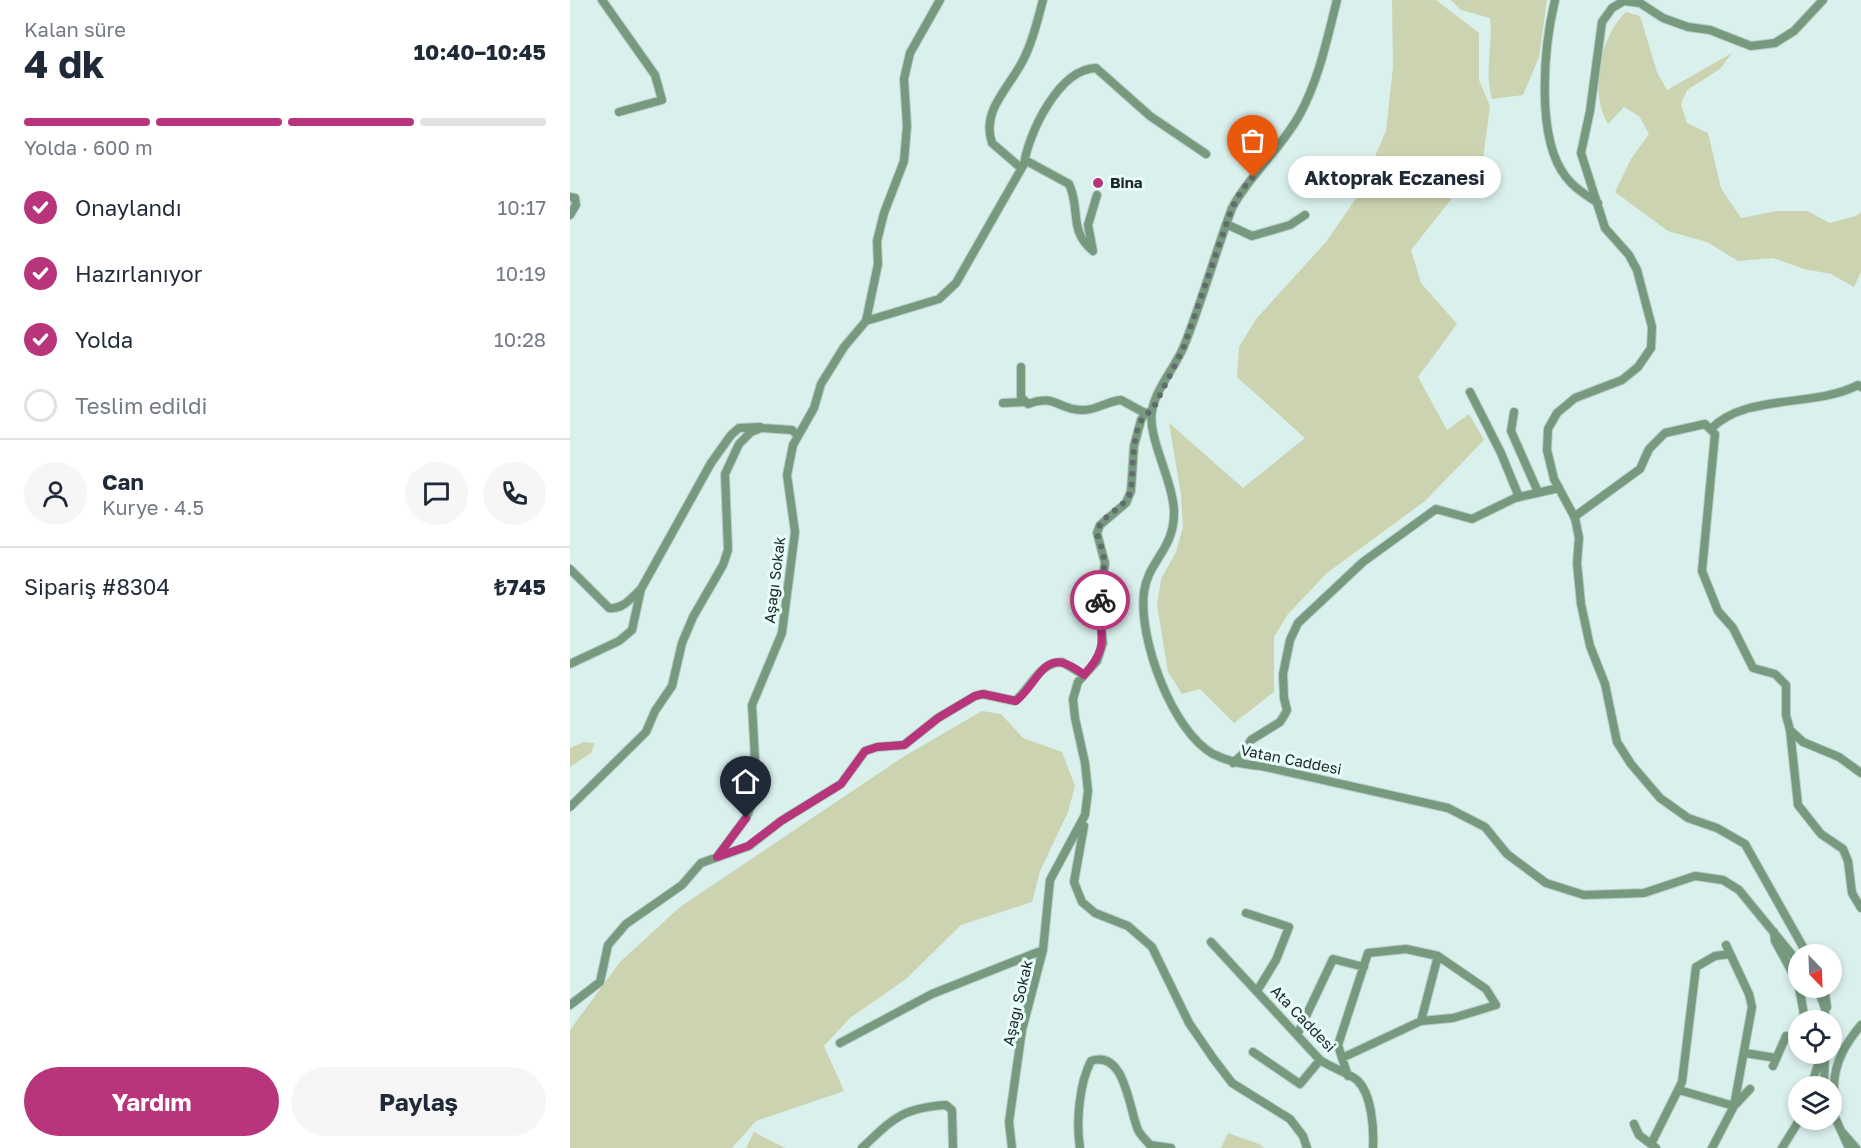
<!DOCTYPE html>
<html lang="tr">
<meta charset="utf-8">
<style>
:root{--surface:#fff;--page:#f6f6f7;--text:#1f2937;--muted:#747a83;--line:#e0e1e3;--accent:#b9357b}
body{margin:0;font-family:"Golos Text",sans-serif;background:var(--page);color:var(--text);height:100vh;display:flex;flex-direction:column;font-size:22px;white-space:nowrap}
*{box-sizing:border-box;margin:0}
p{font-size:20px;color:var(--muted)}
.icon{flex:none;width:33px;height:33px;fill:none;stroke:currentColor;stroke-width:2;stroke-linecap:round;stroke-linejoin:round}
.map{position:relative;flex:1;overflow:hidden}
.drawer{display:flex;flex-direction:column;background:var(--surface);width:570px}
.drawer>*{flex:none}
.needle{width:39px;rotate:157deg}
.tools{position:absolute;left:1218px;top:944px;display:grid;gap:12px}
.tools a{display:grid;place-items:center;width:54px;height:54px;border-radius:50%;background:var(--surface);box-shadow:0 3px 9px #0003;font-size:30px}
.pin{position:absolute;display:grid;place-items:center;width:51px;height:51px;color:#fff;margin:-62px -26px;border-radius:50% 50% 50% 0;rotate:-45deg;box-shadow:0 0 6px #0007}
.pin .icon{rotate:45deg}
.courier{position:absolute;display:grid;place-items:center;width:60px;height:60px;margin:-30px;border:4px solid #b9357b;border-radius:50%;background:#fff;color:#222;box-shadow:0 2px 8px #0007}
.bubble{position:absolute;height:42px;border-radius:21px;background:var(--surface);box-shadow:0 3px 9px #0003;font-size:20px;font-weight:700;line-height:42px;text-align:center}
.summary em{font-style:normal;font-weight:700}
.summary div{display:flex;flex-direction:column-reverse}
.summary{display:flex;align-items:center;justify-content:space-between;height:102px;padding:0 24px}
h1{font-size:39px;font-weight:700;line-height:45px}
.bar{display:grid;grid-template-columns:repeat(4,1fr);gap:9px 6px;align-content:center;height:72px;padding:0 24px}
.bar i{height:8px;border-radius:4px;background:var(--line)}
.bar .selected{background:var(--accent)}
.bar p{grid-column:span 4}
.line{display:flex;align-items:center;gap:15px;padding:0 24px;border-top:2px solid var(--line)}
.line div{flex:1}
.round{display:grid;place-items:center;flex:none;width:63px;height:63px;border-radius:32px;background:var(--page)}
ol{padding:0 24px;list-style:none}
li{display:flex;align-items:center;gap:18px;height:66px}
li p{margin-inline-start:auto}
li .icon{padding:6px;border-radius:50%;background:var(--accent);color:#fff;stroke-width:4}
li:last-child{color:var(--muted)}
li i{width:33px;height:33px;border:3px solid var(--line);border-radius:50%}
.cta{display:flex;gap:12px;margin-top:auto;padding:12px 24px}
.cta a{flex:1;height:69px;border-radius:36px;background:var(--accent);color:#fff;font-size:24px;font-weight:700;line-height:69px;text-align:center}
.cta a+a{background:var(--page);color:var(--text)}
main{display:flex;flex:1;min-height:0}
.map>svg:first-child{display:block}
.green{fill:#cbd3b1}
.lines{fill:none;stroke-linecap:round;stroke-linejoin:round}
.minor-casing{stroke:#b8ccc9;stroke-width:10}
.minor{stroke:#779a7f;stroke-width:8}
.done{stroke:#606d6b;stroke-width:6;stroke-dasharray:0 10.8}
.route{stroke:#b9357b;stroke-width:8}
.poi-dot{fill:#b9357b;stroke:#e7fdfa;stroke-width:2}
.labels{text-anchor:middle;stroke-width:6;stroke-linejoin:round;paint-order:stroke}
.poi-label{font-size:15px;font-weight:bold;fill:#1e2625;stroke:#e7fdfa;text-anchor:start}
.street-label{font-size:15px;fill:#1e2625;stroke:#e7fdfa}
</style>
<main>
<section class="drawer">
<div class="summary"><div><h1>4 dk</h1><p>Kalan süre</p></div><em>10:40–10:45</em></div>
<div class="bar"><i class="selected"></i><i class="selected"></i><i class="selected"></i><i></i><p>Yolda · 600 m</p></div>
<ol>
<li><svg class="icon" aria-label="check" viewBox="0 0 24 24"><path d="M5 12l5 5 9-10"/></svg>Onaylandı<p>10:17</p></li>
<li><svg class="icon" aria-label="check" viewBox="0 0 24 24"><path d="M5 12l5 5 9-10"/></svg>Hazırlanıyor<p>10:19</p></li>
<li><svg class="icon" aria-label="check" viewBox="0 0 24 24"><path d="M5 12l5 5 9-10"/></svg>Yolda<p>10:28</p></li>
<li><i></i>Teslim edildi</li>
</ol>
<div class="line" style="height:108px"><a class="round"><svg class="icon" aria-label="person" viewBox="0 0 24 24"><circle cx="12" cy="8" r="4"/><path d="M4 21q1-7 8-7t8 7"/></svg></a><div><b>Can</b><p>Kurye · 4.5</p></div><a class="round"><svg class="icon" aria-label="chat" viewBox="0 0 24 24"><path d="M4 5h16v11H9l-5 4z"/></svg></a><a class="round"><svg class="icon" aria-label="phone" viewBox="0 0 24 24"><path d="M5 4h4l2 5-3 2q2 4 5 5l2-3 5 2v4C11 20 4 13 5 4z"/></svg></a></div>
<div class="line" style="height:78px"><div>Sipariş #8304</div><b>₺745</b></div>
<div class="cta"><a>Yardım</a><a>Paylaş</a></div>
</section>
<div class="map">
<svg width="1291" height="1148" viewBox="0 0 1291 1148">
<rect width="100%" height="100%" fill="#daf0ed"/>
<path class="green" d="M822 0H866L909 33V80L920 106 913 159 841 250 851 283 887 324 848 377 877 430 899 414 914 440 855 501 757 573 718 614 704 637V692L664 723 630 689 612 694 598 672 587 605 591 579 606 552 613 527 611 495 599 423 673 488 735 438 667 377 669 347 686 319 756 242 787 197 816 131 823 67Z
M881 0H977L969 57 953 95 922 99C914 71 923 48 920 18L891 10Z
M1056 12 1070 16 1087 72 1097 90 1162 53 1150 69 1117 90 1111 104 1117 123 1138 133 1151 188 1171 218 1207 211H1237L1260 223 1286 216 1291 212V272L1284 287 1261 274 1234 269 1203 258 1168 261 1137 242 1098 231 1045 192 1061 159 1079 134 1069 116 1054 107 1038 124C1019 92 1029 38 1056 12Z
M412 711 431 714 453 738 492 752 505 786 498 812 470 871 462 902 391 925 336 979 280 1018 254 1046 274 1091 186 1121 162 1148H0V1030L50 962 110 907 333 757Z
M14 742 25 743 21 753 0 767V748Z
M184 1132 215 1148H176Z
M658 1133 689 1144 694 1148H651Z"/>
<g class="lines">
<g class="minor-casing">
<path id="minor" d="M32 0 85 75 92 100 49 112
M767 0C757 39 749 79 730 114 711 149 680 174 662 208 645 254 632 301 614 346 606 366 585 390 582 411 577 437 604 482 604 513 604 550 578 561 574 592 568 638 602 731 643 754 659 762 673 764 691 766L878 808 915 827 937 854 976 883 1014 895 1074 893 1125 876 1153 880 1169 890 1228 962
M985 0C974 46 965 138 996 177 1004 188 1016 195 1028 203
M455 160 499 184C511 209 498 230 523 251L518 225 527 195
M451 168 422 143C410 108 444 84 456 54 464 37 468 18 473 0
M0 197 5 198 6 205 0 215
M656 224 682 236 720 225 735 215
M296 321 369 299 386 283 454 164C459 132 489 69 526 68L580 116 636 154
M451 367V397L458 404C486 393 489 411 514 410 526 410 538 401 551 400L575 413
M900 392 931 453 949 497
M433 403 454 402
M944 412 941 431 968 492
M1141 429C1175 393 1245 408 1288 385L1291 387
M1004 517 1070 469 1079 449 1095 433 1135 424 1145 434 1132 571 1148 611 1163 628 1183 668 1205 674 1216 685V715L1220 730 1233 742 1269 757 1291 773
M0 569 39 608C53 610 62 597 71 589
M0 664 49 641 62 630 71 589 141 463 161 435 169 428 190 427
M1220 730 1228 805 1251 834 1273 849 1278 861 1282 893 1291 908
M663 763 673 754 681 740 710 722 715 714 717 710 714 698 713 674 720 640 728 623 793 562 866 509 902 519 945 498 989 488
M0 807 76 732 85 711 102 686 112 643 123 617 153 565 158 550 155 474 169 444 181 432 191 428 222 430 227 435
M514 826 504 882 512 902 525 913 558 926 582 947 619 1023 643 1058 662 1083 720 1119 733 1136 737 1148
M147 857 176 818 183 801 186 777 182 705 212 633 225 532 217 475 223 445 244 408 251 384 274 347 296 321 308 264 307 241 314 213 334 161 337 126 334 79 340 53 370 0
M676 913 719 927 706 960 687 991
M1204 932 1205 941 1228 983
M641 942 750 1060C760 1067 780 1074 787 1080 802 1094 804 1129 803 1148
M1237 954 1175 844 1147 828 1118 818 1090 798 1061 764 1047 742 1035 684 1020 646 1011 604 1007 563 1009 538 1005 518 984 479 977 450 978 429 987 413 1005 398 1052 380 1068 367 1081 348 1082 327 1067 270 1059 255 1035 228 1011 153 1020 111 1032 22 1042 8 1054 1 1070 3 1093 18 1118 27 1140 30 1181 46 1205 43 1224 31 1253 0
M1229 987 1235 1020
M1247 987 1255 1008V1020
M1254 987 1257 1007
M0 1005 30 982 38 945 56 924 112 885 131 863 179 846 211 821 271 784 295 751 307 747 334 745 368 718 405 696 413 694 445 701C462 687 468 663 492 662L514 675
M728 1033 763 959 794 967
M270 1043 362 994 473 950
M683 1052 730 1084 750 1060
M1175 1053 1206 1058
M772 1058 768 1045 798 953 836 949 868 956 851 1021
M1203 1066 1216 1036
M778 1076 772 1058 851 1021 883 1018 926 1005 916 989 868 956
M1241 1086 1249 1062 1255 1056
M1254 1086 1255 1054
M1109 1090 1164 1106
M1164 1106 1180 1089
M1262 1111 1279 1148
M1262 1113C1268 1104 1264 1095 1264 1085 1265 1061 1276 1043 1291 1025
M1064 1124 1069 1135 1086 1148
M1273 1133 1286 1148
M1081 1144 1112 1082 1126 967 1145 956 1160 954
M292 1148C323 1119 331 1108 376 1105L382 1110 383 1148
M442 1148 439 1122 452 1030 473 950 480 880 515 815 518 791 515 763 505 718 503 699 508 682 527 661 533 643 529 606 535 563 527 533 530 525 556 503 561 491 564 446 571 420 575 413 582 411
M510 1148C506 1123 509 1084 521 1061 555 1049 559 1109 568 1130 571 1136 576 1140 580 1145L601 1148
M1142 1148 1164 1106 1182 1007 1179 994 1156 945
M1212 1148 1230 1119"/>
</g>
<use href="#minor" class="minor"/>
</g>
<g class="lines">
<path class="done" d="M530 600C531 584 536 568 533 553 532 546 526 538 528 531 531 513 558 509 561 489 564 469 560 418 582 411L613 349 662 208 671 191 683 177"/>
<path class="route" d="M176 818 147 857 178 846 211 821 271 784 295 751 307 747 334 745 368 718 405 696 413 694 446 701C472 679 474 643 514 675 542 644 528 636 530 600"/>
</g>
<circle class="poi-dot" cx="528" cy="183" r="6"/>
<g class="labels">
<g class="poi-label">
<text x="540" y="188">Bina</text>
</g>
<g class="street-label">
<text transform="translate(205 580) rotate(-83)" y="5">Aşağı Sokak</text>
<text transform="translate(721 760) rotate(11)" y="5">Vatan Caddesi</text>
<text transform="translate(448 1003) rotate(-77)" y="5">Aşağı Sokak</text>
<text transform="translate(733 1019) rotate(46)" y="5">Ata Caddesi</text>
</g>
</g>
</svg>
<div class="tools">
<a><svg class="needle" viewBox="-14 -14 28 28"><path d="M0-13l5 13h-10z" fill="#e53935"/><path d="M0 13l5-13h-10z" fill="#747a83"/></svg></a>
<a><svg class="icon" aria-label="locate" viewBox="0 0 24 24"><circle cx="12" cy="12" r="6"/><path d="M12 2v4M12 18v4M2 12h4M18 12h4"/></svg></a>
<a><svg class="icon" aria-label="layers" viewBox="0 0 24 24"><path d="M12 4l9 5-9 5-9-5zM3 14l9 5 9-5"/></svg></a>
</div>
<div class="pin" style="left:683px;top:177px;background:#ea580c"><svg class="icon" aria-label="bag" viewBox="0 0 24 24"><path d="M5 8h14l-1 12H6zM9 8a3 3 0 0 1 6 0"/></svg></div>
<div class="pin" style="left:176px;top:818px;background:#1f2937"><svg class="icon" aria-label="home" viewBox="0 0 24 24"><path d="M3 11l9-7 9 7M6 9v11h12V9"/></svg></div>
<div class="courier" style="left:530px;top:600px"><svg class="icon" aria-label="bike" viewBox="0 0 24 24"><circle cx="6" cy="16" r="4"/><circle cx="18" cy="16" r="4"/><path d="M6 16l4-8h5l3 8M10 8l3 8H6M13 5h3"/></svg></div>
<div class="bubble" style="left:718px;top:156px;width:213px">Aktoprak Eczanesi</div>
</div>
</main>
